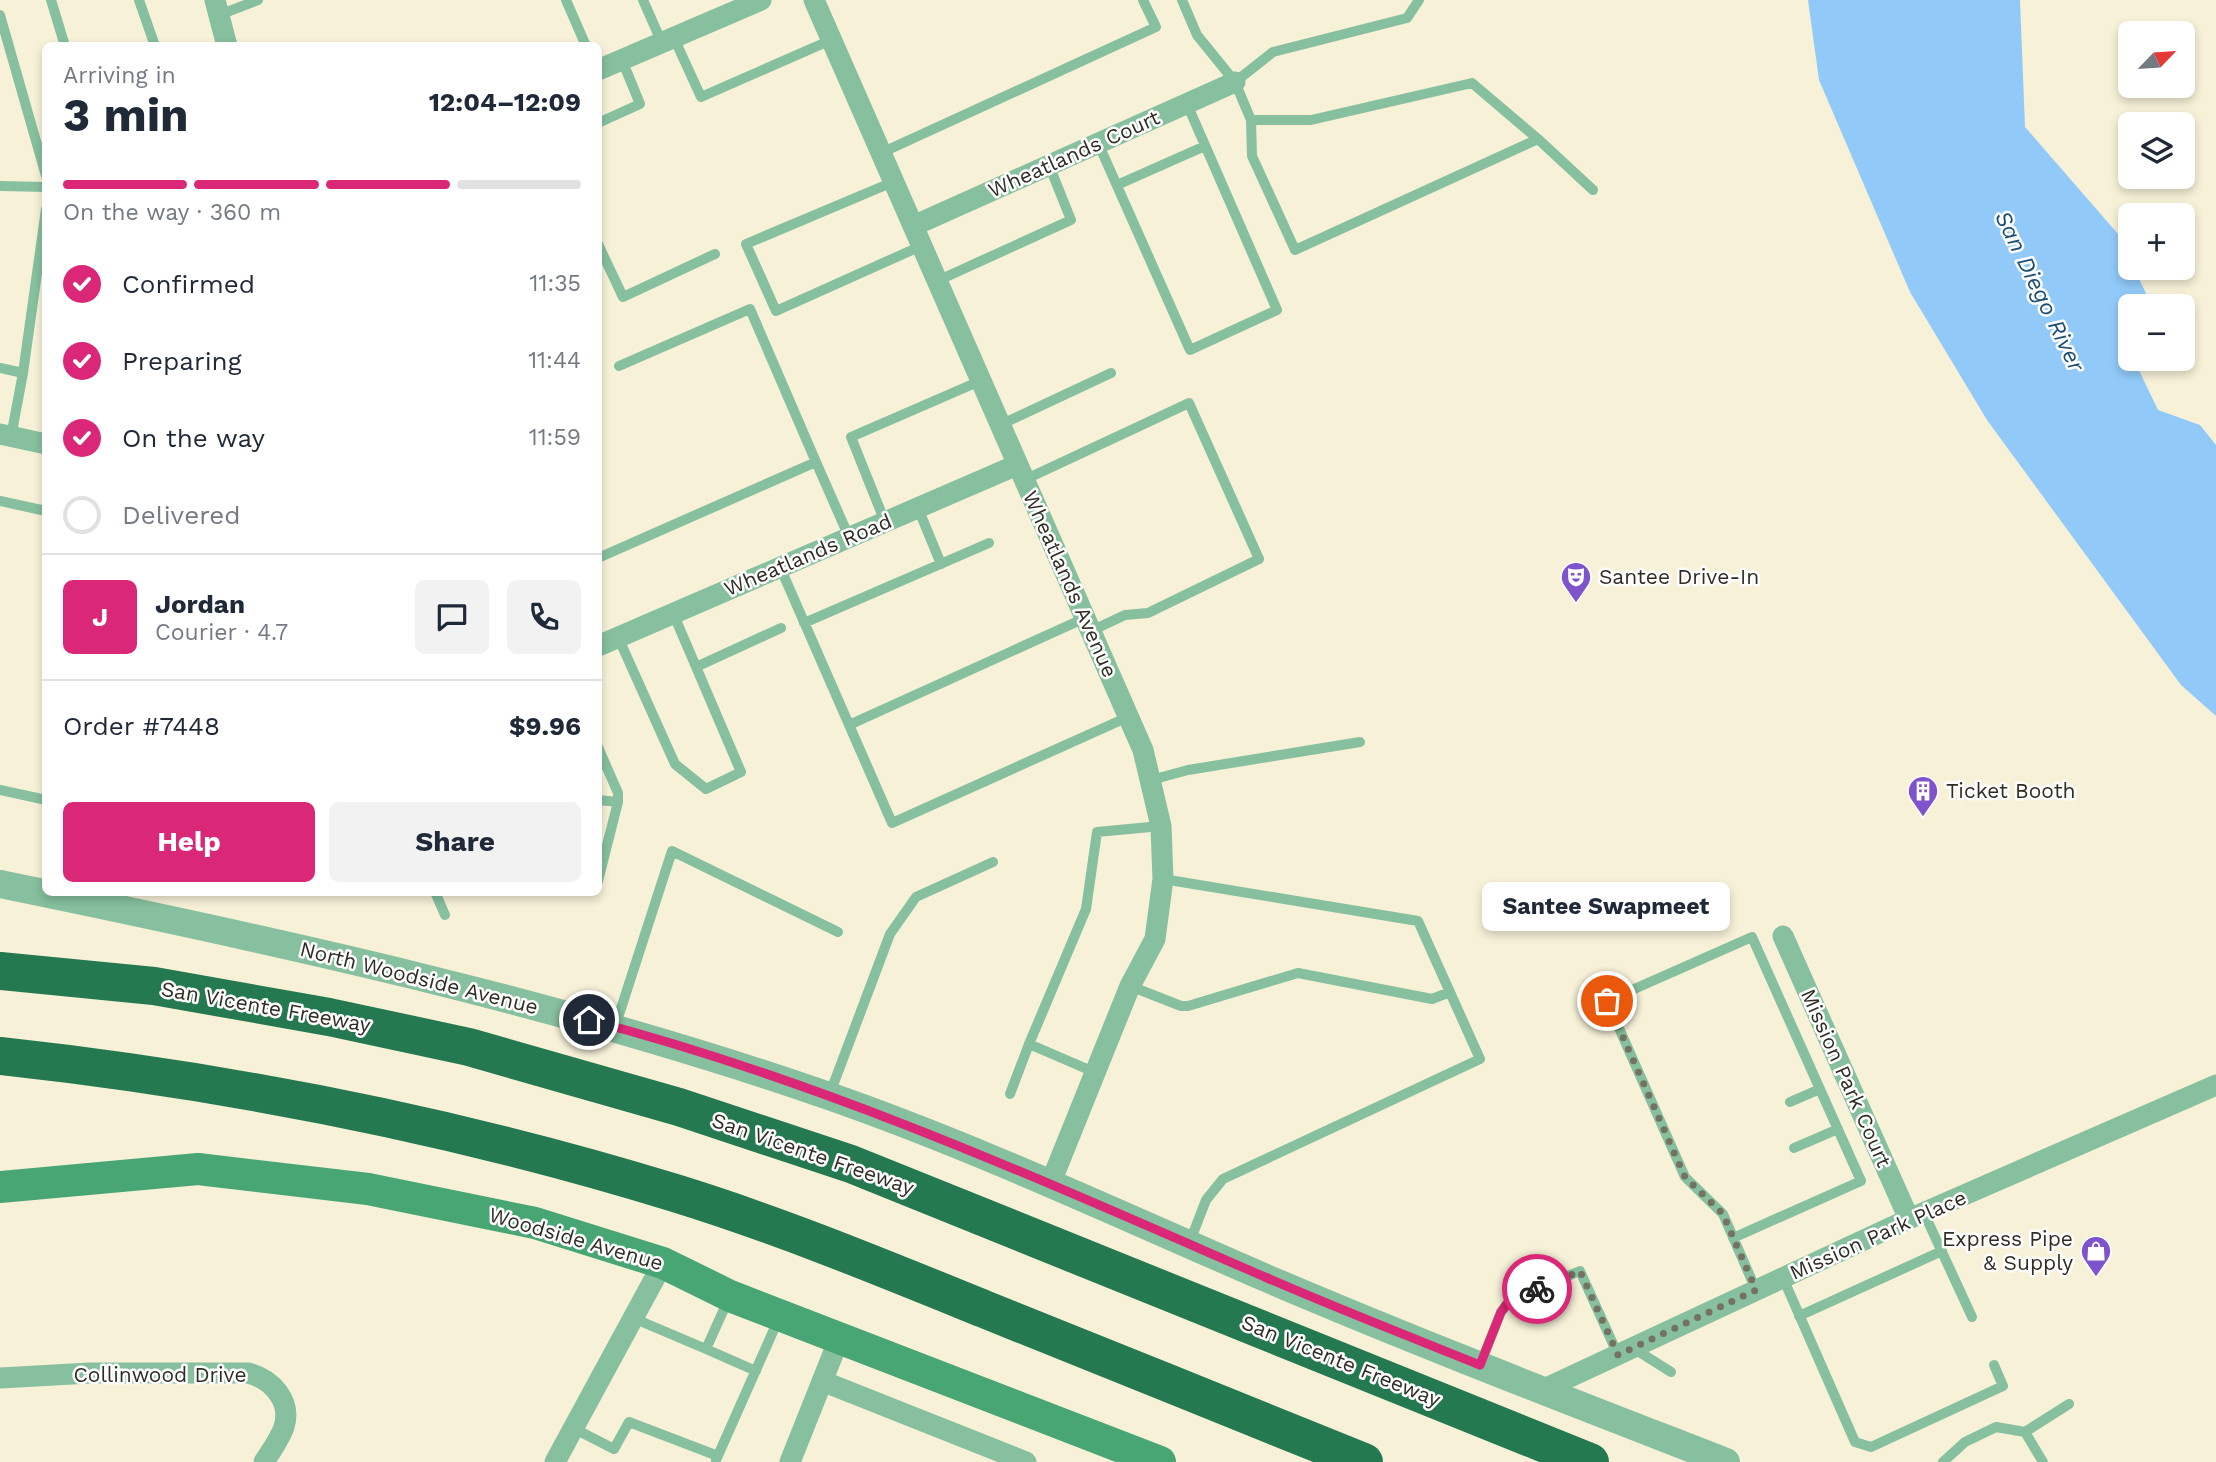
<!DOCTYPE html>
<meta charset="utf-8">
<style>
:root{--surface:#fff;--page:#f2f2f3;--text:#1f2937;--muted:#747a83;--line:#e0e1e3;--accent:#db2777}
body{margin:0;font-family:"Work Sans",sans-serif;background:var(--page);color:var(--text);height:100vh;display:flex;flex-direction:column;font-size:26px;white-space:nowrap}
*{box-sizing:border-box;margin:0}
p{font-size:23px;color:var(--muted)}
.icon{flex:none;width:38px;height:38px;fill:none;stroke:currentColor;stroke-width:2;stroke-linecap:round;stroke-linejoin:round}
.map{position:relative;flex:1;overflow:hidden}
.side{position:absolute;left:42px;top:42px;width:560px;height:854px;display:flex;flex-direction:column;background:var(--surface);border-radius:10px;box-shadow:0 4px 10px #0003}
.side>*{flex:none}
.needle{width:46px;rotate:65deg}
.buttons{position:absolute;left:2118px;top:21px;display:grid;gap:14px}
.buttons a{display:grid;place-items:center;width:77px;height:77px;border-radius:10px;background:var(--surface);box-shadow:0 4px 10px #0003;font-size:35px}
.pin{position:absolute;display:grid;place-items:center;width:60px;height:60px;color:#fff;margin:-30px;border:4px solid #fff;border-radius:50%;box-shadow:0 2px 7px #0007}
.courier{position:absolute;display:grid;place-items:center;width:70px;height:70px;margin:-35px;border:5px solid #db2777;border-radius:50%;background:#fff;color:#222;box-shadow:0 2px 9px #0007}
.bubble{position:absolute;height:49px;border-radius:10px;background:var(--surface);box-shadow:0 4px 10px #0003;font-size:23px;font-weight:700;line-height:49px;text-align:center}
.summary em{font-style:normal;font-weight:700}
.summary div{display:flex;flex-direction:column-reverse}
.summary{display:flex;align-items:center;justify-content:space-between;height:119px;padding:0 21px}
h1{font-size:46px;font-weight:700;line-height:52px}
.bar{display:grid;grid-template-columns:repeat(4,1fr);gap:10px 7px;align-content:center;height:84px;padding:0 21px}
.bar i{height:9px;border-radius:5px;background:var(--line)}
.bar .on{background:var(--accent)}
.bar p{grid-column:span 4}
.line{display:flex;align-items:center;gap:18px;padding:0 21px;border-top:2px solid var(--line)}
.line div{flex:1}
.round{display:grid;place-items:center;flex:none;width:74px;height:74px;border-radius:10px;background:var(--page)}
ol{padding:0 21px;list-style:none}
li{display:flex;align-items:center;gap:21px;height:77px}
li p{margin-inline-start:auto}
li .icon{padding:7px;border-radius:50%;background:var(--accent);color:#fff;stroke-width:4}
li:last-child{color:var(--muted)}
li i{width:38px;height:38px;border:4px solid var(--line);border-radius:50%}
.primary-button{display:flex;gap:14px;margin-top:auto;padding:14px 21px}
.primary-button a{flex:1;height:80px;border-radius:10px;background:var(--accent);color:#fff;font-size:28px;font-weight:700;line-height:80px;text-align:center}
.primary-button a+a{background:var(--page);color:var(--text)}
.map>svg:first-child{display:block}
.water{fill:#91caf9}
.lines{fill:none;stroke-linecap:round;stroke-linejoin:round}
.service{stroke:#86c09e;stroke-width:10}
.minor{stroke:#86c09e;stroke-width:21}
.tertiary{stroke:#86c09e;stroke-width:28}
.secondary{stroke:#48a675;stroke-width:32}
.motorway{stroke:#257950;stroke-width:38}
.done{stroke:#757262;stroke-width:7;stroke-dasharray:0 12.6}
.route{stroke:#db2777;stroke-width:9}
.labels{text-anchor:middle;stroke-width:5;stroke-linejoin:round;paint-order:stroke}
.street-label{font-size:21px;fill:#2f2d23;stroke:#fefefe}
.poi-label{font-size:21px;fill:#2f2d23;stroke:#fefefe;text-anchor:start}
.water-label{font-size:23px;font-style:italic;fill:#1b4f76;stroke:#fefefe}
</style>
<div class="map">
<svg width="2216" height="1462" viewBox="0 0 2216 1462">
<rect width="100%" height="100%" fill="#f7f1d8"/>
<path class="water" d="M1808 0H2020L2025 127 2118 234 2130 259V268H2134L2152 306H2130V359H2138L2136 364 2158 410 2200 425 2216 445V716L2181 685 1987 420 1910 292 1819 80Z"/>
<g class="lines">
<path class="service" d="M51 0 65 46
M139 0 155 46
M566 0 586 46
M643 0 662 43
M1182 0 1197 35 1235 82 1251 120H1311L1472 83 1538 139
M0 15 46 176
M219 15 258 0
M674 38 701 97 831 40
M1235 82 1273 52 1407 18 1419 0
M1251 120 1252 156 1295 250 1538 139 1593 190
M598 123 640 104 622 60
M1098 143 1190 350 1277 310 1187 104
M881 153 1156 27 1143 0
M893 182 746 244 776 311 921 246
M1117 185 1205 146
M0 186 46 187
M598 244 623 297 715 254
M937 281 1071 220 1049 165
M619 366 750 309 816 462
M0 368 23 373 46 209
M1000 425 1111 373
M11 437 23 373
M1024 480 1189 403 1259 559 1148 613 1125 615 1091 631
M0 501 46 511
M918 508 941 564
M885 522 851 437 980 381
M598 558 816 462 849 537
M780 567 892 823 1128 717
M804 623 989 543
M618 637 675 764 706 789 741 772 673 613
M696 667 781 628
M849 725 1085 618
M598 747 618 793V802L598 800
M1151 780 1188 770 1360 742
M0 790 46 800
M1163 879 1418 921 1480 1059 1223 1179 1206 1200 1189 1244
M598 881 618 802
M435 892 445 915
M1130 986 1181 1006H1188L1298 973 1432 999 1450 992
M615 1027 672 851 838 932
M1029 1044 1086 909 1097 832 1161 826
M1010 1094 1029 1044 1094 1072
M829 1096 890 934 916 897 993 862
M1790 1102 1820 1089
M1794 1148 1838 1129
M1924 1213 1972 1317
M1733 1238 1861 1181 1752 937 1607 1001 1685 1177 1723 1214 1756 1290
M1783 1278 1855 1442 1871 1447 2003 1386 1994 1365
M1799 1316 1942 1251
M633 1318 706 1349 729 1298
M1633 1348 1671 1372
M706 1349 756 1371
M1480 1365 1501 1312 1510 1300 1580 1271 1618 1355
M573 1428 614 1449 629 1422 718 1456
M2025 1432 2043 1462
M716 1460 779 1318
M1943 1462 1965 1442 1996 1427 2025 1432 2069 1404"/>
<path class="minor" d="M215 0 227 46
M814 0 1143 750 1161 826 1163 879 1155 939 1130 986 1051 1182
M598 70 761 0
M913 226 1235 82
M0 434 46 444
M598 646 1017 465
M1783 936 1909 1219
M0 1378 90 1373H248C272 1379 292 1401 284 1427 280 1439 271 1451 264 1462
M822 1381 1026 1462
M1542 1390 1909 1219 2216 1085
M555 1462 663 1263
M790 1462 839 1339"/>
<path class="tertiary" d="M0 884C278 941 557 1002 826 1095 976 1147 1120 1215 1266 1278 1418 1343 1572 1402 1726 1462"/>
<path class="secondary" d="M0 1187 198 1169 368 1189 535 1223 663 1263 730 1296 1160 1462"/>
<path class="motorway" d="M0 971 154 986 329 1017 469 1047 679 1107 851 1164 1590 1462
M0 1056C229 1081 454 1125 675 1193 779 1225 883 1268 984 1309 1111 1360 1237 1411 1364 1462"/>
</g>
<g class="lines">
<path class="done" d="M1537 1289 1580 1271 1618 1355 1756 1290 1723 1214 1685 1177 1607 1001"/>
<path class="route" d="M589 1020C823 1081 1044 1181 1265 1277 1336 1308 1408 1336 1480 1365L1501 1312 1510 1300 1537 1289"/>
</g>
<defs>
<g id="theatre-pin" transform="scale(1.575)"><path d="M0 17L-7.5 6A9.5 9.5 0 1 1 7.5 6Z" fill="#7e53cc" stroke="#fefefe"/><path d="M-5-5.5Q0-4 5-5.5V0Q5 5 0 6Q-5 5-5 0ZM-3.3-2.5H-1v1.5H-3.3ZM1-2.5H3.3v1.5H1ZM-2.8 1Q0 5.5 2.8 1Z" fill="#fff"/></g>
<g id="building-pin" transform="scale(1.575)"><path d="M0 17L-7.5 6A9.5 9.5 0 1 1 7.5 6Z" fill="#7e53cc" stroke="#fefefe"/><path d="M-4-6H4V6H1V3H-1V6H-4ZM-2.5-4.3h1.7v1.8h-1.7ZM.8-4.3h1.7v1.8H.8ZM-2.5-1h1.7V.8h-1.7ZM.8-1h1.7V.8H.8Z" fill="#fff"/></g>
<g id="shop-pin" transform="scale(1.575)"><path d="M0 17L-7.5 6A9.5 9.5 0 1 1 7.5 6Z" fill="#7e53cc" stroke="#fefefe"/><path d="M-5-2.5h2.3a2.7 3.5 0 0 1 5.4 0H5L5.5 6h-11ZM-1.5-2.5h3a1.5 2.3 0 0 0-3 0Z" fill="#fff"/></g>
</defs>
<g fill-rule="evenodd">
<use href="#theatre-pin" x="1576" y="577"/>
<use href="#building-pin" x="1923" y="791"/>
<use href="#shop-pin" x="2096" y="1251"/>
</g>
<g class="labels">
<g class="street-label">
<text transform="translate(1074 154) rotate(-24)" y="7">Wheatlands Court</text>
<text transform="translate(808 555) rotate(-23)" y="7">Wheatlands Road</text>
<text transform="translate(1070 584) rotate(66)" y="7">Wheatlands Avenue</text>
<text transform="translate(419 978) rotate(14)" y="7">North Woodside Avenue</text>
<text transform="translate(266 1007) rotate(10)" y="7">San Vicente Freeway</text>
<text transform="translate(1846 1078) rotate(66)" y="7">Mission Park Court</text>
<text transform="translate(813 1154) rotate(19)" y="7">San Vicente Freeway</text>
<text transform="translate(1878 1235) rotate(-24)" y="7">Mission Park Place</text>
<text transform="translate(576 1239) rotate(16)" y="7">Woodside Avenue</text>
<text transform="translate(1341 1361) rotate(22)" y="7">San Vicente Freeway</text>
<text x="160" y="1382">Collinwood Drive</text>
</g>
<g class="poi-label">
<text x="1599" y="584">Santee Drive-In</text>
<text x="1946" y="798">Ticket Booth</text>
<text x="2073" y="1246" text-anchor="end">Express Pipe<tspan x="2073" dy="24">&amp; Supply</tspan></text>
</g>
<g class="water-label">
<text transform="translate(2040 291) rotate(64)" y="8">San Diego River</text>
</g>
</g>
</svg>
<div class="buttons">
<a><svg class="needle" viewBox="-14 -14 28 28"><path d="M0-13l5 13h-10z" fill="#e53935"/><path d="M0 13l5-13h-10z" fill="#747a83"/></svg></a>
<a><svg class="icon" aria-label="layers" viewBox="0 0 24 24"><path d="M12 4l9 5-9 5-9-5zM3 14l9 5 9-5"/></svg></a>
<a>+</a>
<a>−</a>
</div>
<div class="pin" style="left:1607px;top:1001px;background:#ea580c"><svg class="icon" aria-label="bag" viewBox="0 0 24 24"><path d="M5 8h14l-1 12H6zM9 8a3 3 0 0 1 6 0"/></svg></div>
<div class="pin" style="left:589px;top:1020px;background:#1f2937"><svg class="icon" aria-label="home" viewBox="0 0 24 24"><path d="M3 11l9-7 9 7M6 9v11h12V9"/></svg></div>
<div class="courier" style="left:1537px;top:1289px"><svg class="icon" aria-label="bike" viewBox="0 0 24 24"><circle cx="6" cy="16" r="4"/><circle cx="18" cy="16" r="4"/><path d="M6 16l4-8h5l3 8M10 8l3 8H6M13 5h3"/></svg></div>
<div class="bubble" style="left:1482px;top:882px;width:248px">Santee Swapmeet</div>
<section class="side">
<div class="summary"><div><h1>3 min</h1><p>Arriving in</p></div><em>12:04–12:09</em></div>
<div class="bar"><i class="on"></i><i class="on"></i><i class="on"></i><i></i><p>On the way · 360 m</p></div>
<ol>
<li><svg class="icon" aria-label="check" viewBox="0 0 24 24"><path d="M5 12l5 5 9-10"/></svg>Confirmed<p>11:35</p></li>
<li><svg class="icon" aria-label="check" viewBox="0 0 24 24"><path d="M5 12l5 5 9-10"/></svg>Preparing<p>11:44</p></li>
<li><svg class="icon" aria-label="check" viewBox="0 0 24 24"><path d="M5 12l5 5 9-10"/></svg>On the way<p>11:59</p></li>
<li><i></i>Delivered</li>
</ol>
<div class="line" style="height:126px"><b class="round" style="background:var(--accent);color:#fff">J</b><div><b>Jordan</b><p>Courier · 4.7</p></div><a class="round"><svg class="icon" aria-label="chat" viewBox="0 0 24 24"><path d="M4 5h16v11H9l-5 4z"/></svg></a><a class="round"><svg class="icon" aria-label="phone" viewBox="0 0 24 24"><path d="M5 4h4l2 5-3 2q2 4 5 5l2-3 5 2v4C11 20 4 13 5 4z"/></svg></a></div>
<div class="line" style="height:91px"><div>Order #7448</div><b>$9.96</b></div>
<div class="primary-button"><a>Help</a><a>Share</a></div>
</section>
</div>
